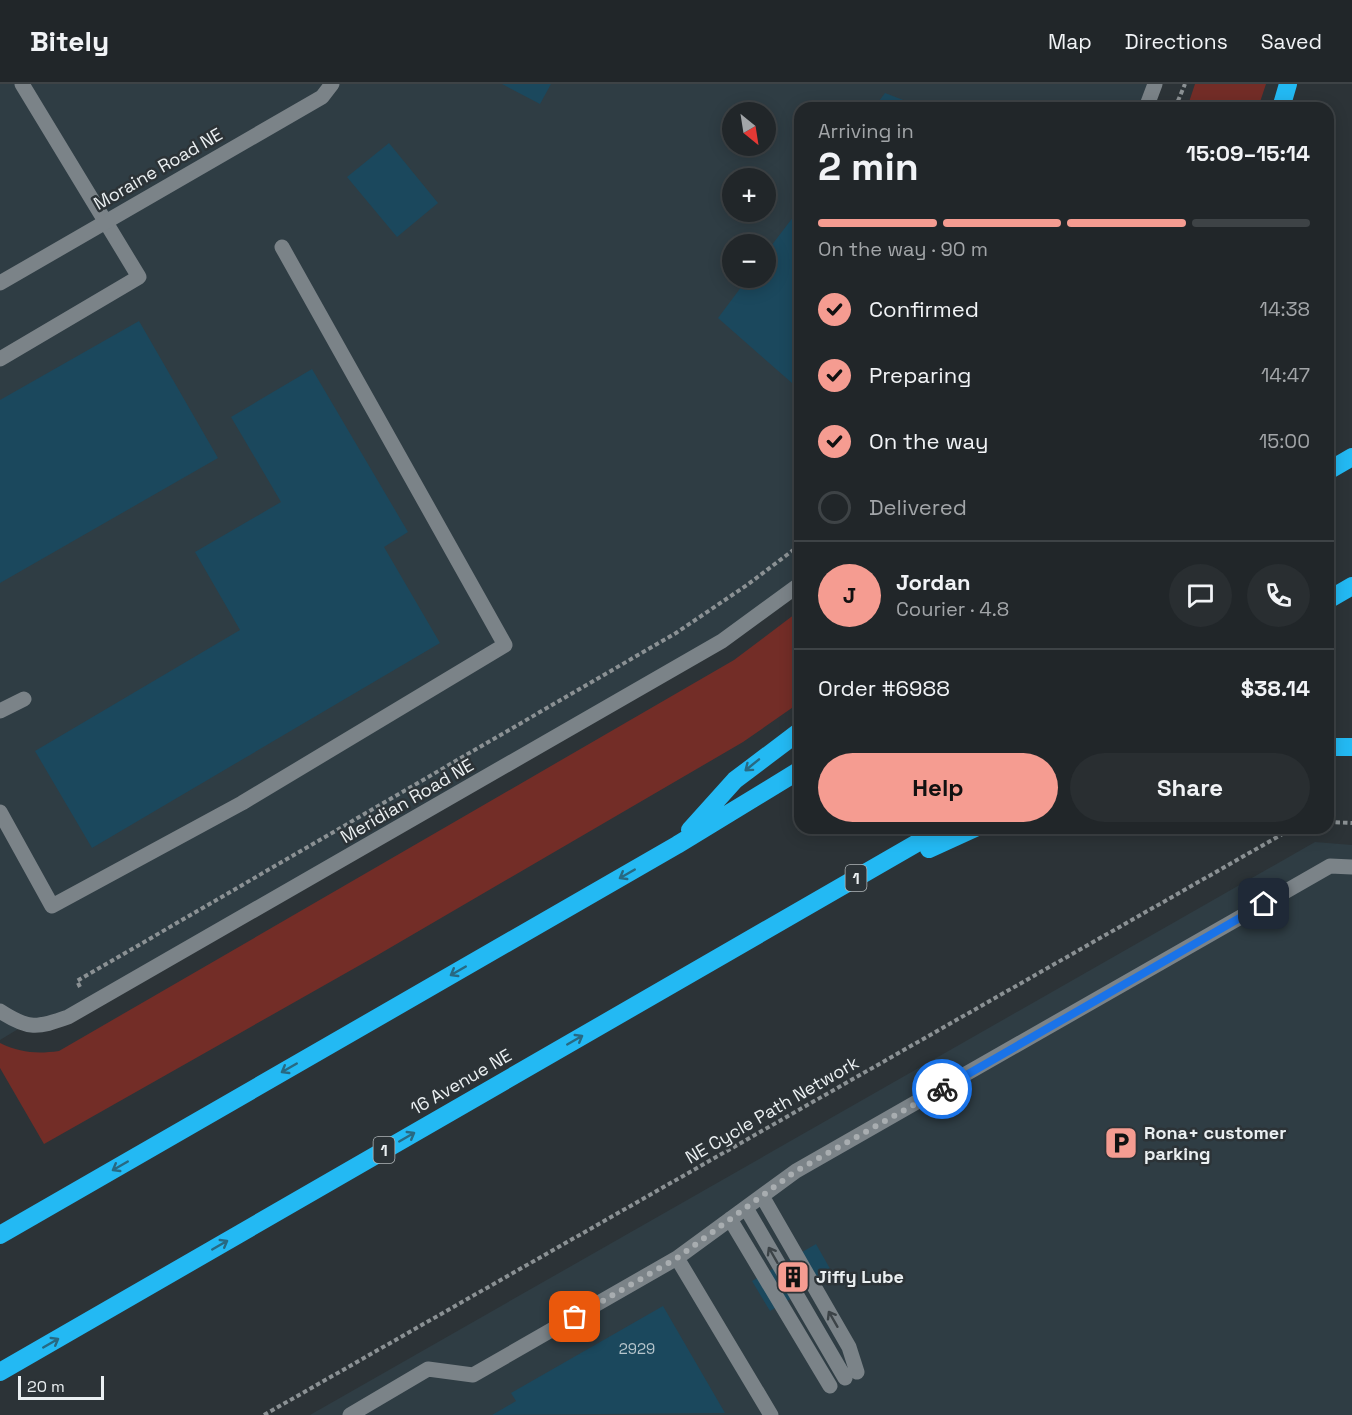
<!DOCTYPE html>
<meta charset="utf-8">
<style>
:root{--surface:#212629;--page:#292e31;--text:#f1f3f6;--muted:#a2a5a8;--line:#3e4346;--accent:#f59c91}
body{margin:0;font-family:"Space Grotesk",sans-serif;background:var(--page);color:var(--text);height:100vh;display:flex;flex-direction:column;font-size:22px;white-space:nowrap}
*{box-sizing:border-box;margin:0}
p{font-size:20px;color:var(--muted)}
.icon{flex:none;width:33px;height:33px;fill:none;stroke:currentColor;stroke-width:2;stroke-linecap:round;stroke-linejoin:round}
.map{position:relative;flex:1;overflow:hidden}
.sheet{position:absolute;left:794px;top:18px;width:540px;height:732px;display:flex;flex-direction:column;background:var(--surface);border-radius:18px;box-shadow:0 3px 15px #0003,0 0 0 2px var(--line)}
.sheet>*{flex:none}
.needle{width:39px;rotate:150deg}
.buttons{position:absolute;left:722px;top:18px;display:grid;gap:12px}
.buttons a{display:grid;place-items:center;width:54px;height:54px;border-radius:50%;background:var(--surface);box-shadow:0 3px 15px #0003,0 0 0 2px var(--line);font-size:30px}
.scale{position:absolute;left:18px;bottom:15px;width:86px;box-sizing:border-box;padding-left:6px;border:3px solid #eaeff1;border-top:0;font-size:16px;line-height:21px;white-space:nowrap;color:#eaeff1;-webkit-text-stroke:4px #2c3337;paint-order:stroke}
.pin{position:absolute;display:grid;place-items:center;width:51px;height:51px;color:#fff;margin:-26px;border-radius:12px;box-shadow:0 3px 9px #0006}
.courier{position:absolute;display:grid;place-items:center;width:60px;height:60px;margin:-30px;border:4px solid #1a73e8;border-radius:50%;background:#fff;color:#222;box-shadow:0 2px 8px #0007}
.headline em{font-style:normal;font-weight:700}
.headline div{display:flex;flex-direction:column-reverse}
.headline{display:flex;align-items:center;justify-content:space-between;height:102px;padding:0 24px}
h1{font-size:39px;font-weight:700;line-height:45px}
.bar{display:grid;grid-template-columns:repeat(4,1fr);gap:9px 6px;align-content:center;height:72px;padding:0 24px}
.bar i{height:8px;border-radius:4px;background:var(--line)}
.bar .on{background:var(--accent)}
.bar p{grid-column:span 4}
.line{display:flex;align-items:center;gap:15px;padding:0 24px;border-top:2px solid var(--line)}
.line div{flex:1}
.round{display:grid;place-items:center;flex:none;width:63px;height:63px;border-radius:32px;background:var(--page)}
ol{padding:0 24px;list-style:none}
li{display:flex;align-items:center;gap:18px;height:66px}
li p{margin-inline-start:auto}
li .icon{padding:6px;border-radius:50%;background:var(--accent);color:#111;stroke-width:4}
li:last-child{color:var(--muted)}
li i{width:33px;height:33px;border:3px solid var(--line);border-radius:50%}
.primary-button{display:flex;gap:12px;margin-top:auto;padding:12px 24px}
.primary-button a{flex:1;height:69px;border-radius:36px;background:var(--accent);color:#111;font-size:24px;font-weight:700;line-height:69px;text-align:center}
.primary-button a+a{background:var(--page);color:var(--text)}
header{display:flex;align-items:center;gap:36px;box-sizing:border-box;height:84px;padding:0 30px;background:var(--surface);border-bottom:2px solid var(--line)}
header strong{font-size:28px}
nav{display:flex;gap:33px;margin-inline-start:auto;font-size:21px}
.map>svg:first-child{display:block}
.built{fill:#2f3d44;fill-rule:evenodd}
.green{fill:#732d27}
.building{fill:#1b485d}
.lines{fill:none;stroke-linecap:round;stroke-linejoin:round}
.path{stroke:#8b9194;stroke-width:4;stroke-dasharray:4.5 3;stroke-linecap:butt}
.service{stroke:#7b8388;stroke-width:15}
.minor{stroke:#7b8388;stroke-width:15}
.motorway{stroke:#23b9f3;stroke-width:18}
.oneway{stroke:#286982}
.oneway2{stroke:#3c4347}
.done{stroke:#a8adb0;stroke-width:6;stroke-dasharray:0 10.8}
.route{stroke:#1a73e8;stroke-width:8}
.labels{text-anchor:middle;stroke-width:5;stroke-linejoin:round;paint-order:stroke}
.number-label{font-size:15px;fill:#b6c5cc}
.shield{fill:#2c3337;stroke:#b1b7b9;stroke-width:1.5}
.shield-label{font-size:16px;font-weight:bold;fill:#eaeff1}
.street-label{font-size:18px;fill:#eaeff1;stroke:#2c3337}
.poi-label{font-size:18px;font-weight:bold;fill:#eaeff1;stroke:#2c3337;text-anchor:start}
</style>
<header>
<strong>Bitely</strong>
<nav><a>Map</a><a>Directions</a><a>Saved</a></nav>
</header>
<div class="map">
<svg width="1352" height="1331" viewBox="0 0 1352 1331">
<rect width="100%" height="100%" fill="#2c3337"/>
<path class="built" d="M0 0H1155L1146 24H800L799 500 722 557 68 933 23 942 0 956ZM732 28H765V62H732ZM732 94H765V128H732ZM732 160H765V194H732Z
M1315 758 1352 761V1331H310Z"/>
<path class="green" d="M1195 0H1266L1258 24H1187Z
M799 527V619L743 658 376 872 44 1060 0 984V959C21 969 37 970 59 967L734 576Z"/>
<path class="building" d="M502 0H551L540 20Z
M885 9 924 24H874Z
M389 59 438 119 397 153 347 93Z
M800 124V306L718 234 748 194H765V170Z
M139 237 218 374 0 499V316Z
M312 285 408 448 384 463 440 559 92 764 35 667 240 546 195 468 281 418 231 333Z
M816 1160 833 1190 770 1227 752 1197Z
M663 1222 725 1329 492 1331 516 1317 511 1309Z"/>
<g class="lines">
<path class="path" d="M1175 24 1185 0
M1328 738 1352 739
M80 903 77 897 676 549 747 501 800 461
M264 1331 1293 744"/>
<path class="service" d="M0 275 139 193 22 0
M0 627 24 615
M0 728 52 822 242 719 505 561 282 163
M762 1112 849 1263 857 1288
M746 1124 845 1294
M730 1135 830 1302
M677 1174 771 1331
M350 1331 428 1285 473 1291 677 1174 796 1087 1330 782 1352 783"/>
<path class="minor" d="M1146 24 1155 0
M0 199 322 13 332 0
M0 927C29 946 37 944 68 933L722 557 800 500"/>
<path class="motorway" d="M1281 24 1288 0
M1328 387 1352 373
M1328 516 1352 502
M1328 663H1352
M690 746 735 696 800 647
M929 765 975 744
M0 1151 677 761 800 686
M0 1288 943 744"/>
</g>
<defs><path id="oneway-shaft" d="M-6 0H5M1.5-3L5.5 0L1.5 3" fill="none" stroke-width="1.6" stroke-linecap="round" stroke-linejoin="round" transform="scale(1.5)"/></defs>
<g class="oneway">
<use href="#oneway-shaft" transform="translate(752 681) rotate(141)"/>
<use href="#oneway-shaft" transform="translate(627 790) rotate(150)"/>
<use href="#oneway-shaft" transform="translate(458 887) rotate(150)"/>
<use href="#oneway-shaft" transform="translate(575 956) rotate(-30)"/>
<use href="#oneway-shaft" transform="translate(289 984) rotate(150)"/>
<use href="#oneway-shaft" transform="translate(407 1053) rotate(-30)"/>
<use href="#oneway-shaft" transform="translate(120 1082) rotate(150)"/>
<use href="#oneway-shaft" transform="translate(220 1161) rotate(-30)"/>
<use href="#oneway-shaft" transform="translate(51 1259) rotate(-30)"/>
</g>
<g class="oneway2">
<use href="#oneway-shaft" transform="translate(773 1171) rotate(-120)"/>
<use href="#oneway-shaft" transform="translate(833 1235) rotate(-120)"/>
</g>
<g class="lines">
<path class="done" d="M575 1233 677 1174 796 1087 942 1005"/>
<path class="route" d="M942 1005 1264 820"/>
</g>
<defs>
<g id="parking-square" transform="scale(1.725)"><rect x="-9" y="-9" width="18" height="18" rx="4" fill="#f59c91" stroke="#2c3337"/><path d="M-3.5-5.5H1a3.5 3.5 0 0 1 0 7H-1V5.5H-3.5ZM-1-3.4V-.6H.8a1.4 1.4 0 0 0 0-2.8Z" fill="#111"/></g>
<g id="building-square" transform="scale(1.725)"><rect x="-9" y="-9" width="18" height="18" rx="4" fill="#f59c91" stroke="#2c3337"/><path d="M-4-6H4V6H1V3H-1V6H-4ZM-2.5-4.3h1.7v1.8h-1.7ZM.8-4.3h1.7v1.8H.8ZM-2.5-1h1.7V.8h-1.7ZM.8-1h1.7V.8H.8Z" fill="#111"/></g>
</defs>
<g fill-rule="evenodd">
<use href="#parking-square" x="1121" y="1059"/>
<use href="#building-square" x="793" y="1193"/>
</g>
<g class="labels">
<g class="number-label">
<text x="637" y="1270">2929</text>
</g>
<g class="shield">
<rect x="845.5" y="781" width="21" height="26" rx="4.5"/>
<rect x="373.5" y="1053" width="21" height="26" rx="4.5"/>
</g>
<g class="shield-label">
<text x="856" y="800">1</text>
<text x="384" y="1072">1</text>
</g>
<g class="street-label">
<text transform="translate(158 85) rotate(-30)" y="6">Moraine Road NE</text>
<text transform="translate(407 717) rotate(-30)" y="6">Meridian Road NE</text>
<text transform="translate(461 998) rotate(-30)" y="6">16 Avenue NE</text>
<text transform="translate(772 1026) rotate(-30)" y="6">NE Cycle Path Network</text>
</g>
<g class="poi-label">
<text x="1144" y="1055">Rona+ customer<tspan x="1144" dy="21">parking</tspan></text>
<text x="816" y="1199">Jiffy Lube</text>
</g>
</g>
</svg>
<div class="buttons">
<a><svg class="needle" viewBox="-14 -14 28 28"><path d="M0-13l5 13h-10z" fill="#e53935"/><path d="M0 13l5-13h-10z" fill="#a2a5a8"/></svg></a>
<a>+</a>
<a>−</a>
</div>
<div class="scale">20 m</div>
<div class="pin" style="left:575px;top:1233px;background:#ea580c"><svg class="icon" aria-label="bag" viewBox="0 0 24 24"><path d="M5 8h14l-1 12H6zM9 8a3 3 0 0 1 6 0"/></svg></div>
<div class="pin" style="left:1264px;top:820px;background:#1f2937"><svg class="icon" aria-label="home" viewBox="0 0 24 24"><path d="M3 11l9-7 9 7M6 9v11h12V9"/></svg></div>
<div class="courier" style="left:942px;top:1005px"><svg class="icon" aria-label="bike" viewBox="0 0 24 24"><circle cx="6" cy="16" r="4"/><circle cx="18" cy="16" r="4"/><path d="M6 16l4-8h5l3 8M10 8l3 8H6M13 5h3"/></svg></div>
<section class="sheet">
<div class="headline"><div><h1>2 min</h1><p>Arriving in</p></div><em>15:09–15:14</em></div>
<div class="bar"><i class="on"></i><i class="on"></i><i class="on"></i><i></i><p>On the way · 90 m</p></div>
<ol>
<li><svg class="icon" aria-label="check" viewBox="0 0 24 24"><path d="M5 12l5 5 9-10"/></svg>Confirmed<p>14:38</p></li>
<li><svg class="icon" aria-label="check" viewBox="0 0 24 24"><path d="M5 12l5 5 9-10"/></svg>Preparing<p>14:47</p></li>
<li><svg class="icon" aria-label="check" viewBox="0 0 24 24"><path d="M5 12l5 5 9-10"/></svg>On the way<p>15:00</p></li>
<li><i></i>Delivered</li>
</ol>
<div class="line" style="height:108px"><b class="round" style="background:var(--accent);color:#111">J</b><div><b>Jordan</b><p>Courier · 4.8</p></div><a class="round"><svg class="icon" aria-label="chat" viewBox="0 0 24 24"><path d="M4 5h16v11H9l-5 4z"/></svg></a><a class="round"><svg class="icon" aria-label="phone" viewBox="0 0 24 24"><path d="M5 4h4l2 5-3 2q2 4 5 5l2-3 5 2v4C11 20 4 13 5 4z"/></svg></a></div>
<div class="line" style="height:78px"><div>Order #6988</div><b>$38.14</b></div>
<div class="primary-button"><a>Help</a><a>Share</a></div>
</section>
</div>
